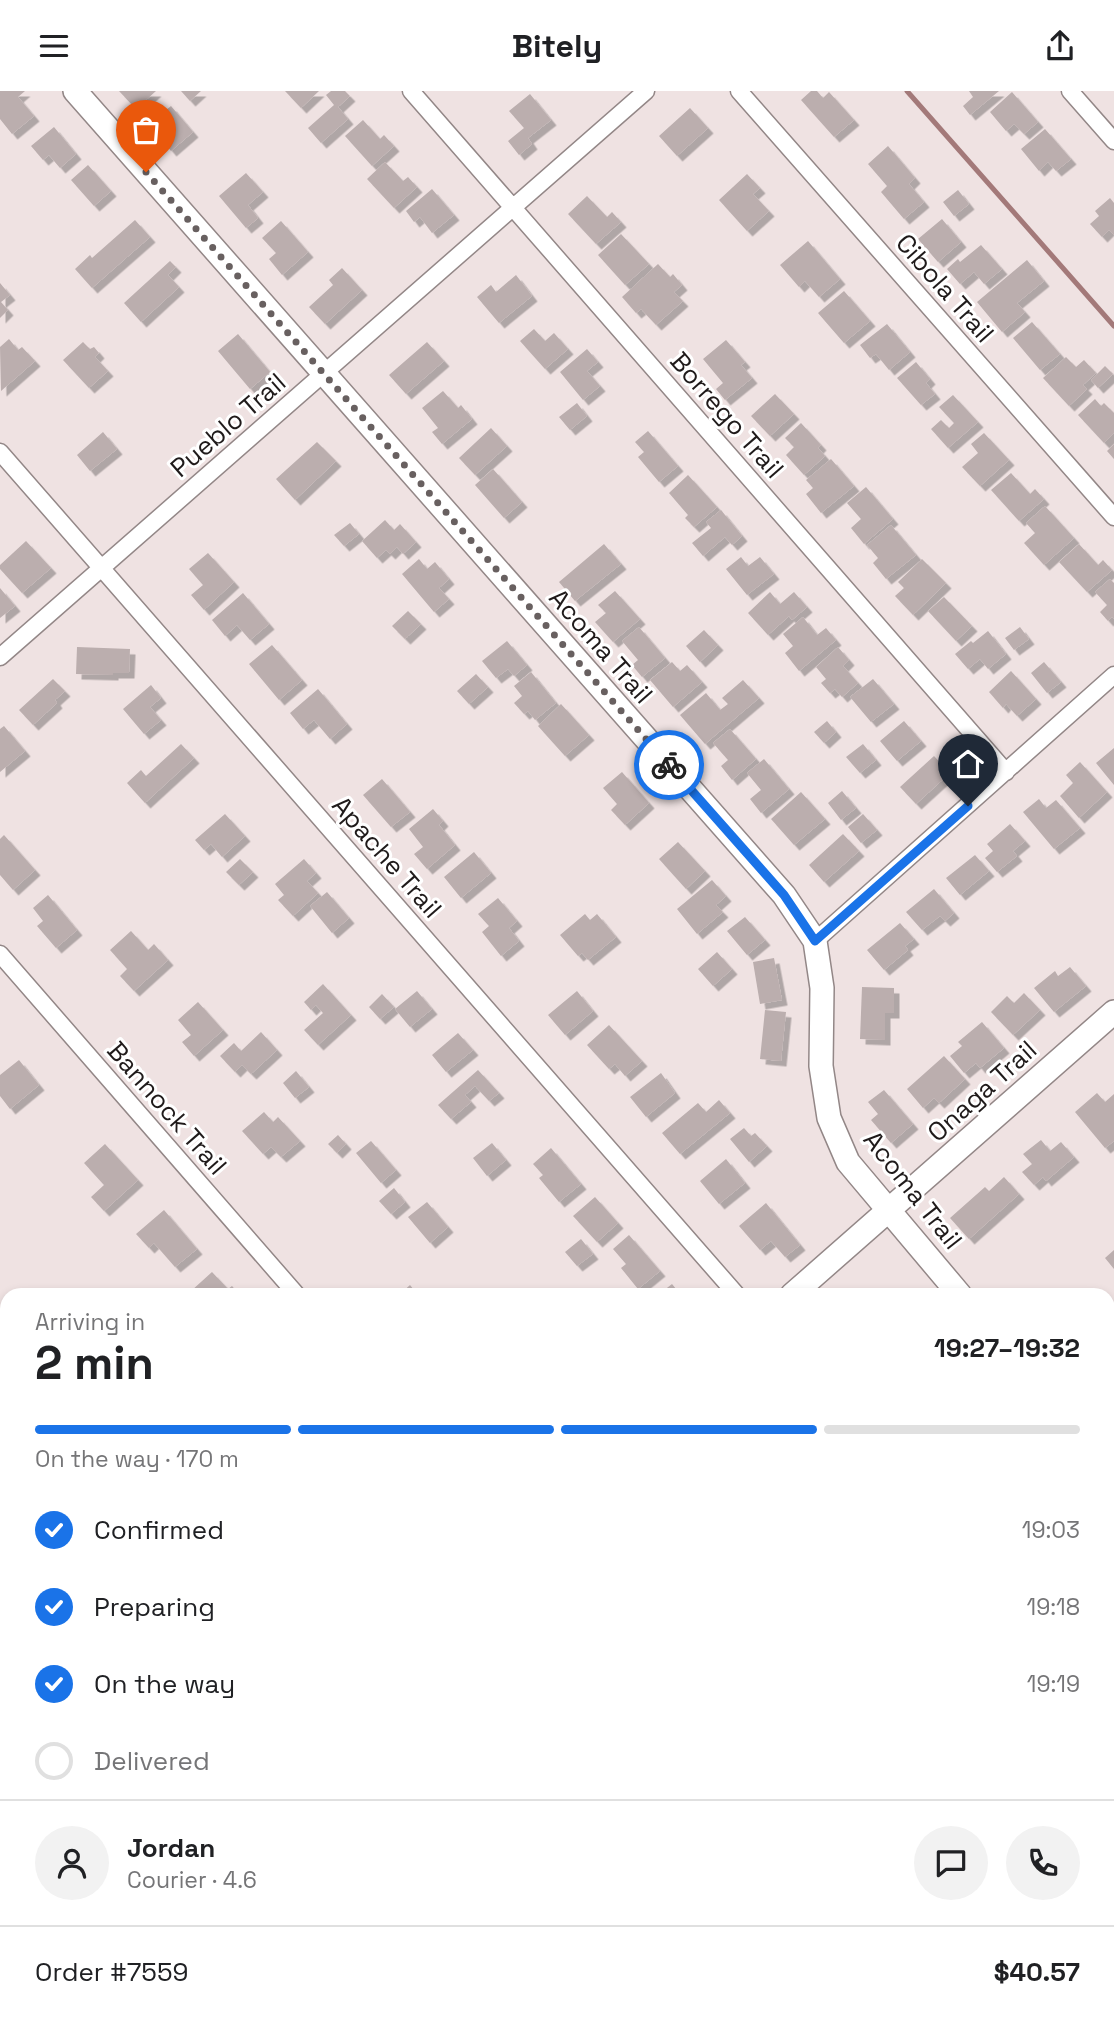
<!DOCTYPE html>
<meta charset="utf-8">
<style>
:root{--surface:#fff;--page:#f2f2f2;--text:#202124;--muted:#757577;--line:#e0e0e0;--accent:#1a73e8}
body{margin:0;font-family:"Space Grotesk",sans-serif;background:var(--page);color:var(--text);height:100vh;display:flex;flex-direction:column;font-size:26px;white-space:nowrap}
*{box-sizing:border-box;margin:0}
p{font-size:23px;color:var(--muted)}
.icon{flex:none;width:38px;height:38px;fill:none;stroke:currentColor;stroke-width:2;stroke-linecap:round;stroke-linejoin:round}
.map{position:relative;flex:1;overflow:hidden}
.panel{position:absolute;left:0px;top:1197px;width:1115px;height:742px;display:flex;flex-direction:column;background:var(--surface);border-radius:21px 21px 0 0;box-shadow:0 4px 10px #0003}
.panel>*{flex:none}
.pin{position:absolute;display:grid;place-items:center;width:60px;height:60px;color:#fff;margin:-72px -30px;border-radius:50% 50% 50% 0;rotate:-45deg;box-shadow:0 0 7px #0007}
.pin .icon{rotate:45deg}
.courier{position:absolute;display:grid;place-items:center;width:70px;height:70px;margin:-35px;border:5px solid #1a73e8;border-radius:50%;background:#fff;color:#222;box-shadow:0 2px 9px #0007}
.overview em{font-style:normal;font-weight:800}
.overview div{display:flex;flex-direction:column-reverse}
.overview{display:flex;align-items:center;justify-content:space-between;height:119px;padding:0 35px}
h1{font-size:46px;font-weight:800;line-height:52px}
.bar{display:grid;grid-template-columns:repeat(4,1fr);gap:10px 7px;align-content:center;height:84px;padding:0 35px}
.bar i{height:9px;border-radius:5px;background:var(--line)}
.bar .current{background:var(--accent)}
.bar p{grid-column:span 4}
.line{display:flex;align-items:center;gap:18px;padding:0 35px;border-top:2px solid var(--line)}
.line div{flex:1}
.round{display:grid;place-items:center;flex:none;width:74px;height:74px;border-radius:37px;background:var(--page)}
ol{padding:0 35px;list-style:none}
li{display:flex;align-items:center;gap:21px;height:77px}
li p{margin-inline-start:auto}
li .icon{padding:7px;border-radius:50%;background:var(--accent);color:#fff;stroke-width:4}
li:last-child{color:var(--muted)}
li i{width:38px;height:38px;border:4px solid var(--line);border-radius:50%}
header{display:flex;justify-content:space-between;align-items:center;height:91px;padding:0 35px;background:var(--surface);font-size:32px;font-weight:800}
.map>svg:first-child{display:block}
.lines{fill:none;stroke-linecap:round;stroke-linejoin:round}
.stream{stroke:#a37979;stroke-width:5}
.building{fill:#bbaeae;filter:url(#shadow)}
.street-casing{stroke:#938787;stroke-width:19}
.secondary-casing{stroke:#938787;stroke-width:26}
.street{stroke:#fff;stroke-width:16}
.secondary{stroke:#fff;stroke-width:23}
.done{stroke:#686060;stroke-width:7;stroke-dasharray:0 12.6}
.route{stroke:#1a73e8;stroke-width:9}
.labels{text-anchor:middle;stroke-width:6;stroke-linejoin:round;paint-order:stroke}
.street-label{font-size:26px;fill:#1f1a1a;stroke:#fff}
</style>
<header><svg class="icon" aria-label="menu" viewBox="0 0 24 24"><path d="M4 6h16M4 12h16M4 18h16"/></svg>Bitely<svg class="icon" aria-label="share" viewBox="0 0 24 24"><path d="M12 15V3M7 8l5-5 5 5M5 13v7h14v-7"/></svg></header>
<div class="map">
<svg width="1114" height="1939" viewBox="0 0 1114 1939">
<defs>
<filter id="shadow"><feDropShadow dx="5.5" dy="5.5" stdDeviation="0" flood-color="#0004"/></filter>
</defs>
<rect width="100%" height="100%" fill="#efe2e2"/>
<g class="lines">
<path class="stream" d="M907 0 1114 235"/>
</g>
<path class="building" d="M0 0H25L18 6 34 25 12 43 0 28Z
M119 0H156L136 18Z
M181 0H201L190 10Z
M285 0H319L301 17Z
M331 0H345L350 5 338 16 348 28 321 52 308 37 334 14 326 4Z
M811 0H817L823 7 829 1 854 29 834 46 801 9Z
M969 0H999L970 24 963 15 973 6Z
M1012 1 1038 31 1024 43 1014 33 1006 40 990 21Z
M530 3 551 29 528 47 532 53 519 64 508 50 524 37 509 20Z
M171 15 193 41 171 60 149 33Z
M690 17 708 37 677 65 659 45Z
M363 29 380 48 384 44 394 55 372 75 345 45Z
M54 36 76 63 60 77 49 64 43 69 31 55Z
M1045 38 1071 68 1056 80 1048 71 1039 80 1021 58Z
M888 55 915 87 909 93 924 111 904 128 881 101 887 95 868 73Z
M385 71 403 90 408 86 417 96 394 117 367 88Z
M88 74 111 100 94 115 71 89Z
M246 82 263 101 248 114 258 127 246 137 219 105Z
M747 83 760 97 753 103 769 120 747 140 719 109Z
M432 98 454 124 432 142 420 126 414 131 406 120Z
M958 99 969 113 954 125 943 111Z
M587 105 607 126 612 121 621 131 596 153 568 123Z
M1110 107 1114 112V144L1109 139 1102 146 1090 133 1099 125 1095 120Z
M942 128 961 151 938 171 918 148Z
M135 129 150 146 92 197 75 178 90 164 92 167Z
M281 130 308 161 282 184 269 168 276 162 262 147Z
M621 143 649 173 625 194 598 164Z
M808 150 840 188 819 206 805 190 799 196 780 174Z
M981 154 1002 178 984 193 974 181 960 193 947 178 958 168 960 171Z
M1027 169 1044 190 1017 212 1025 221 1002 241 977 211Z
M170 170 176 176 168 184 179 196 141 231 124 212Z
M658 173 670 186 673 183 682 194 674 201 683 210 656 234 641 218 636 222 622 206Z
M342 177 362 199 325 233 309 216 333 194 329 189Z
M516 184 532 205 499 232 477 206 491 194 496 201Z
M0 192 10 204 1 211 8 219 0 227Z
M844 200 870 230 844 252 818 222Z
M1032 231 1060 263 1040 279 1013 247Z
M887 233 910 261 889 279 876 263 870 267 860 254Z
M534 238 545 250 554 242 568 258 545 278 520 250Z
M238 243 270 281 250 298 218 260Z
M9 248 18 259 22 256 35 270 1 300 0 256Z
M726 249 745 271 741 274 752 287 725 309 716 298 723 292 703 268Z
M83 251 90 258 94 256 99 262 95 266 108 280 89 297 63 269Z
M427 251 444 270 406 303 389 284Z
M587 258 598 271 587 280 600 295 583 309 560 281Z
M1066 266 1076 276 1084 269 1096 282 1083 294 1087 298 1069 315 1043 287Z
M916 271 930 288 926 292 935 303 921 314 897 287Z
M1105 275 1113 283 1098 297 1091 289Z
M443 300 458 317 461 314 472 328 442 353 432 341 438 337 422 317Z
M775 303 794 323 770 345 751 325Z
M953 304 978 331 948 357 931 338 941 329 949 337 954 332 939 316Z
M1095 308 1101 315 1104 312 1114 322V342L1104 352 1078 324Z
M577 312 587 325 570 339 559 326Z
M801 332 821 354 818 357 825 365 804 384 786 364 794 356 785 347Z
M491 337 507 355 475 384 459 367Z
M648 340 678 375 659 391 638 366 644 361 635 351Z
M103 341 117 358 90 380 77 364Z
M984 342 1009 369 980 395 962 376 978 362 971 353Z
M317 351 336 370 295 409 276 388Z
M1114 353V368L1107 360Z
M831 368 854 395 821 422 806 403 813 397 806 389Z
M493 378 522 411 504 427 475 394Z
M1011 382 1030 403 1035 398 1044 408 1019 430 991 399Z
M688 384 717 416 694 436 685 427 688 424 669 402Z
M866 396 893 428 864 453 851 437 861 428 847 412Z
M1045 415 1074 447 1044 474 1024 452 1035 442 1026 432Z
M721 419 742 445 732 454 725 446 703 465 692 452 711 437 706 431Z
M385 429 394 439 400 433 416 451 403 463 397 456 390 463 386 459 377 467 362 450Z
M350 432 359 443 344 455 334 444Z
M891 434 916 464 886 488 873 472 878 467 867 454Z
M26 450 51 477 22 502 0 478V474Z
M604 453 621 473 575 510 559 491Z
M1079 453 1098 474 1103 469 1112 479 1087 501 1059 471Z
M208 462 234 491 204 519 191 504 203 494 189 478Z
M741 466 748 475 760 466 774 483 747 504 726 478Z
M419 468 427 478 435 471 449 488 439 497 449 508 434 521 402 483Z
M922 468 946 492 913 524 895 505 904 497 898 491Z
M1110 488 1114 492V528L1112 526 1108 530 1100 521 1107 514 1095 501Z
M0 497 15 515 0 527Z
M615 500 640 528 613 551 595 531 606 522 598 514Z
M770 501 780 513 794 501 807 516 792 529 789 525 768 544 748 522Z
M243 502 269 533 250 549 237 534 225 545 212 529Z
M944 506 972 535 956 550 928 520Z
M408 520 421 533 405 548 392 535Z
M803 526 817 544 826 537 836 549 799 580 785 562 793 555 783 543Z
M639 536 665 567 642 586 632 574 638 569 622 550Z
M1020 536 1029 548 1014 559 1005 547Z
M704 539 718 554 700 571 686 555Z
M988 540 1006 563 988 578 980 568 968 578 955 563 971 550 973 552Z
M507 550 527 574 514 585 508 578 496 587 482 570Z
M272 554 302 589 279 609 249 573Z
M77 556 130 558 129 582H113V584L76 583Z
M838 556 849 569 843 575 858 592 842 606 835 598 830 602 821 592 826 588 816 576Z
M672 571 680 580 687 574 702 591 673 616 650 589Z
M1044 571 1061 591 1047 602 1031 582Z
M1011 580 1036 608 1017 625 1006 613 1003 617 989 601Z
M531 581 556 612 535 629 528 620 524 623 514 612 522 605 514 595Z
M476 583 488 596 469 613 457 600Z
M53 588 65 600 55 609 57 612 33 634 19 619Z
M873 588 894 613 871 631 850 606Z
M743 589 759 607 705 653 680 624 706 602 720 619 728 613 722 607Z
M151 594 161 607 150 616 161 629 144 643 123 618Z
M318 598 347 633 330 648 314 629 303 638 290 622Z
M561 613 589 644 565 665 538 635Z
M827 630 836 641 824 652 814 641Z
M904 630 921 650 897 670 880 650Z
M4 635 25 660 0 681V638Z
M730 638 756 668 732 689 721 675 728 669 713 652Z
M181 653 194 667 145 712 127 692 141 679 146 685Z
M863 653 876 669 860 682 846 666Z
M1114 657V694L1096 672Z
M934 665 950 682 916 713 900 696Z
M764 668 789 698 761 722 750 708 761 699 747 682Z
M1080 671 1107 701 1079 727 1060 705 1073 692 1066 684Z
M622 681 649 712 625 734 611 719 617 713 603 697Z
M382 688 410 721 391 736 363 704Z
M842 700 856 717 841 729 828 712Z
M801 701 825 728 794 754 771 728Z
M1039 708 1046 717 1056 709 1080 737 1054 758 1023 721Z
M433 718 443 730 439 734 455 754 427 778 414 763 423 756 409 738Z
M225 723 245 745 222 766 211 753 204 759 195 749Z
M863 723 877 739 861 752 848 736Z
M1010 733 1025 750 1013 760 1017 765 997 781 985 767 993 760 987 753Z
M843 743 859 760 824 791 809 774Z
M4 744 35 779 13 799 0 784V748Z
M678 751 705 780 686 798 659 768Z
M474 761 491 782 461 807 444 786Z
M975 764 989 780 960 804 946 787Z
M240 768 253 781 239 794 226 781Z
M304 768 316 782 307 790 318 802 293 825 278 809 284 804 275 793Z
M712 789 726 805 716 814 723 821 697 843 677 818Z
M934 798 954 822 945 830 940 825 922 839 906 821Z
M327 801 349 827 332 842 310 815Z
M48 804 77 839 56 857 37 835 43 830 33 817Z
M498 807 517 830 509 837 519 850 501 865 482 841 489 835 478 823Z
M585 823 590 829 597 823 616 846 588 869 582 862 578 865 560 844Z
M745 826 765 849 747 864 727 840Z
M900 832 914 848 905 855 908 859 884 879 867 859Z
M131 840 148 859 154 853 168 869 134 900 120 885 127 878 110 859Z
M717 861 732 878 713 895 698 878Z
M774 867 782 909 760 913 753 871Z
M1070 876 1086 895 1054 921 1034 897 1055 880 1058 885Z
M323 893 351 924 318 954 304 939 323 922 316 914 311 919 304 911Z
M862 896 894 897V922H885V949L860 948Z
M417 900 432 918 410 936 395 918Z
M577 900 593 920 565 944 548 924Z
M1024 902 1040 919 1013 944 991 921 1007 905 1014 912Z
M382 903 394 916 380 928 369 916Z
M198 911 223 939 194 965 182 951 191 944 178 929Z
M765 919 786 921 781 970 760 968Z
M982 931 1004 957 980 977 976 972 964 982 950 965 962 955 958 951Z
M609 934 642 970 625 985 615 973 609 978 587 954Z
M261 941 277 959 251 983 242 974 235 981 220 965 234 952 241 960Z
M458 942 473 959 446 981 432 964Z
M944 965 965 988 939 1012 934 1007 923 1017 907 998Z
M19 969 39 994 10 1018 0 1005V984Z
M478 979 499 1002 489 1010 475 995 465 1004 471 1011 451 1028 438 1014Z
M296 980 309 996 295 1007 283 992Z
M661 982 675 1002 646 1026 630 1006Z
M884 999 913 1033 891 1052 871 1029 878 1023 868 1011Z
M1097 1002 1105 1011 1114 1003V1050L1105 1057 1075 1021Z
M719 1009 730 1022 680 1063 662 1042 698 1012 706 1021Z
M264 1021 273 1031 278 1026 300 1050 281 1066 271 1056 263 1063 242 1040Z
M744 1037 751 1045 755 1042 767 1055 749 1071 730 1048Z
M338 1044 346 1053 337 1062 328 1053Z
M1041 1049 1050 1060 1061 1051 1074 1066 1046 1090 1043 1086 1034 1094 1022 1081 1032 1073 1023 1063Z
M371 1050 396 1079 381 1092 356 1062Z
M492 1052 506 1069 487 1085 473 1067Z
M105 1053 138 1089 104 1120 91 1106 104 1094 84 1072Z
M551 1057 581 1093 559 1111 539 1087 543 1084 533 1073Z
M726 1068 745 1092 719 1113 700 1090Z
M1004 1086 1019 1103 969 1148 950 1127 985 1096 989 1100Z
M394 1097 405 1111 391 1123 379 1110Z
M595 1106 618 1132 597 1151 573 1125Z
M427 1111 448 1136 430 1152 408 1126Z
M766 1112 800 1154 785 1166 771 1150 760 1159 739 1135Z
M164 1119 197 1158 175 1176 154 1152 149 1157 136 1143Z
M629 1144 660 1180 638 1198 621 1177 626 1173 613 1158Z
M581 1148 593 1163 577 1175 565 1161Z
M1114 1159V1178L1105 1167Z
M212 1181 228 1198 232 1195 240 1204H194L191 1200Z
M672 1193 681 1204H658Z
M410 1194 418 1204H399Z
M1083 1197 1088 1204H1074Z
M4 1253 7 1256V1302L0 1293V1256Z
M0 1457 7 1465V1487L0 1493Z
M1114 1692V1724L1108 1730V1697Z
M0 1780 7 1785V1795L0 1804Z
M1114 1870V1897L1108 1891V1876Z
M114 1932H147L153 1939H110L108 1937Z
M614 1932H645L651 1939H606Z
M798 1932H831L837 1939H790Z
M847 1932H882L885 1936 882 1939H853Z"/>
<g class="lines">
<g class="street-casing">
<path id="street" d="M411 0 1006 681
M739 0 1114 426
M1070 0 1114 50
M0 361 737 1204
M0 566 646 0
M815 850 1114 584
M0 863 297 1204
M1108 1260 1114 1254
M0 1370 7 1379
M1108 1588 1114 1583
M39 1932 45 1939
M498 1932 504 1939
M935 1932 942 1939
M707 1939 715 1932"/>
</g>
<g class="secondary-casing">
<path id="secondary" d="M75 0 784 804 815 850 822 897 821 975 829 1027 848 1071 960 1204
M792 1204 1114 921
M1108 1374 1114 1382
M0 1895 7 1889"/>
</g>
<use href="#street" class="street"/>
<use href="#secondary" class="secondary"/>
</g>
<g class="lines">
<path class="done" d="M146 81 669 674"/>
<path class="route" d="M669 674 784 804 815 850 968 715"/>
</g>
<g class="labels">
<g class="street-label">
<text transform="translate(945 197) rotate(49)" y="9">Cibola Trail</text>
<text transform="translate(727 324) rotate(49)" y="9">Borrego Trail</text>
<text transform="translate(228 334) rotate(-41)" y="9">Pueblo Trail</text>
<text transform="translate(601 555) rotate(49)" y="9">Acoma Trail</text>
<text transform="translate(387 766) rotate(49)" y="9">Apache Trail</text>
<text transform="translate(982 1000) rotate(-42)" y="9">Onaga Trail</text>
<text transform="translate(167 1017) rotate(49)" y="9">Bannock Trail</text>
<text transform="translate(913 1099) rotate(52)" y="9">Acoma Trail</text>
</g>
</g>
</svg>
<div class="pin" style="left:146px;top:81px;background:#ea580c"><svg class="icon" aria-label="bag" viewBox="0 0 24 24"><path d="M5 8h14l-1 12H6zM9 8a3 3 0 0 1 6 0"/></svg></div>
<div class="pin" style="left:968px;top:715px;background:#1f2937"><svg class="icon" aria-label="home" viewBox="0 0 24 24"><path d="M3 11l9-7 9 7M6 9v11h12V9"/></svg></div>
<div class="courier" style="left:669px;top:674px"><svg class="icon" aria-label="bike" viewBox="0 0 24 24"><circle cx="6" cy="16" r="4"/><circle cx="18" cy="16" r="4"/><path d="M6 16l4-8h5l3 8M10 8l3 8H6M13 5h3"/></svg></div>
<section class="panel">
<div class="overview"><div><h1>2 min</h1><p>Arriving in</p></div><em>19:27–19:32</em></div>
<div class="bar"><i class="current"></i><i class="current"></i><i class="current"></i><i></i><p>On the way · 170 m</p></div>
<ol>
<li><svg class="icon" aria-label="check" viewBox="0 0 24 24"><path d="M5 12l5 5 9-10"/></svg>Confirmed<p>19:03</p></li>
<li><svg class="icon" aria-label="check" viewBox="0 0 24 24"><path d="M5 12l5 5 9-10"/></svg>Preparing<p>19:18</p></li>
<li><svg class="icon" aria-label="check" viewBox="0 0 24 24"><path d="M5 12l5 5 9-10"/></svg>On the way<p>19:19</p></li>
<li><i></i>Delivered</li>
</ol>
<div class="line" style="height:126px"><a class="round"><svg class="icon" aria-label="person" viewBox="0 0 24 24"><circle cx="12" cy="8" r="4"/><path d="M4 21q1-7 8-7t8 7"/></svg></a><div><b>Jordan</b><p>Courier · 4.6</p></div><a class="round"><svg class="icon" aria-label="chat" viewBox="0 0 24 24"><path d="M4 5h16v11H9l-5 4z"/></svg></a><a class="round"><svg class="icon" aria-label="phone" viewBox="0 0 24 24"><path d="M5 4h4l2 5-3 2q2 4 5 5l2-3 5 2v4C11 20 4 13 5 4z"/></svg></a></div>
<div class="line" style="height:91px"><div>Order #7559</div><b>$40.57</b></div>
</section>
</div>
